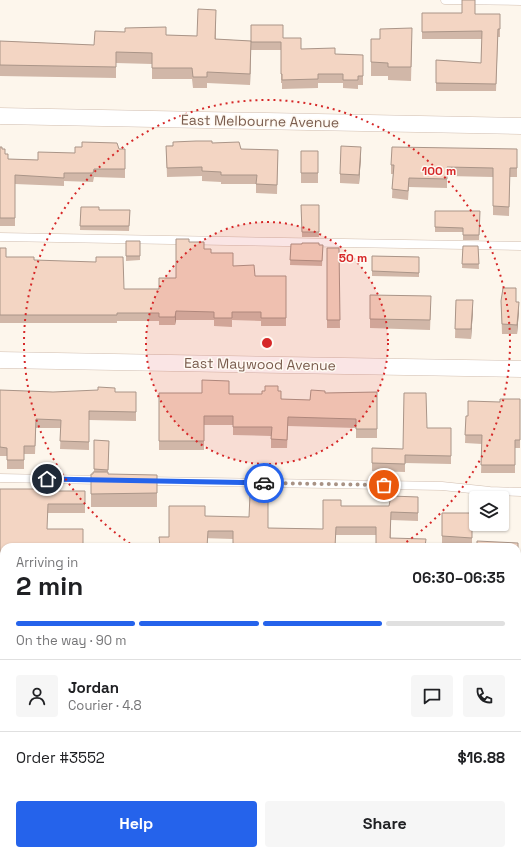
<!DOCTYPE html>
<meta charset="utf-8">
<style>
:root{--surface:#fff;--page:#f6f6f6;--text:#202124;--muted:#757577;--line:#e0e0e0;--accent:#2563eb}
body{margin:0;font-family:"Space Grotesk",sans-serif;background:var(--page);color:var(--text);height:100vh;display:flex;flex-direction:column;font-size:15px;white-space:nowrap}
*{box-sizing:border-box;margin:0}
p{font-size:13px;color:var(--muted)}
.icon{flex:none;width:22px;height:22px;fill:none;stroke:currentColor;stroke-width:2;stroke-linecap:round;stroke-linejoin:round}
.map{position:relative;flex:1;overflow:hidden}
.panel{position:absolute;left:0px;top:543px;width:521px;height:312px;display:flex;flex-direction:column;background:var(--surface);border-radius:12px 12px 0 0;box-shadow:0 1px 3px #0004}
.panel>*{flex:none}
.controls{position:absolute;left:469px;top:491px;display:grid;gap:8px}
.controls a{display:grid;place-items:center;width:40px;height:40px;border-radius:4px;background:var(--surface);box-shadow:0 1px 3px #0004;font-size:20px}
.pin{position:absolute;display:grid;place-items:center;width:34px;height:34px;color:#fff;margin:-17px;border:2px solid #fff;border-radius:50%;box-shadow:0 1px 4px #0007}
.courier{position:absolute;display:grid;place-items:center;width:40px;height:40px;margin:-20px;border:3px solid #2563eb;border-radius:50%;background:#fff;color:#222;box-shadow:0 1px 5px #0007}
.headline em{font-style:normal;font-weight:700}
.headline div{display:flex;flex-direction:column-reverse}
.headline{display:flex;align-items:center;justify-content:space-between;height:68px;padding:0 16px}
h1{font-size:26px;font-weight:700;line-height:30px}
.bar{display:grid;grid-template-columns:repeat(4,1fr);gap:6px 4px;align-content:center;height:48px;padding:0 16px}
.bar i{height:5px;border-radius:3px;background:var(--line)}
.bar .selected{background:var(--accent)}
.bar p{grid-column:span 4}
.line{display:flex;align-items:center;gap:10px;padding:0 16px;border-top:1px solid var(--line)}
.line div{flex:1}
.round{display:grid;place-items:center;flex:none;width:42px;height:42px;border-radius:4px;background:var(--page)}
.button{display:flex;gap:8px;margin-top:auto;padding:8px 16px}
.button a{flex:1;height:46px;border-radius:4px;background:var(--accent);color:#fff;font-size:16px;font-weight:700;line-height:46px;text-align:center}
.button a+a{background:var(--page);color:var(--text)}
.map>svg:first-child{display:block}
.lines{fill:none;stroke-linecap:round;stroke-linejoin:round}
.service-casing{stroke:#d1beb0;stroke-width:9}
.minor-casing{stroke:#d1beb0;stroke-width:17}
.service{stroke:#fff;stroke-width:8}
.minor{stroke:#fff;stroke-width:16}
.wall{fill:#d1b7a8}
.shaded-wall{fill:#aa9588}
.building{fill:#f3d5c3;stroke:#aa9588}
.done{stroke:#a89285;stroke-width:4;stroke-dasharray:0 7.2}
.route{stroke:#2563eb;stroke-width:5}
.ring{fill:none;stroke:#d62828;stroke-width:2;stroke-dasharray:2 4}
.labels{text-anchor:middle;stroke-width:3;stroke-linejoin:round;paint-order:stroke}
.street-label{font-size:14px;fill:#7a5c4d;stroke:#fffaf3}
.centre{fill:#d62828;stroke:#fffaf3;stroke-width:2}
.ring-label{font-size:12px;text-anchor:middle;font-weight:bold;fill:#d62828;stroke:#fffaf3;stroke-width:3;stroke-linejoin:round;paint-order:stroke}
</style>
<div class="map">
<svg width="521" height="855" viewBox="0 0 521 855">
<rect width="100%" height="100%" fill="#fdf6ec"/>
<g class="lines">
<g class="service-casing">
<path id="service" d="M445 0 521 1
M0 237 521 246
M0 478 101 480
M146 481 442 486 490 491 521 492
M0 722H4
M517 732H521"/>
</g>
<g class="minor-casing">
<path id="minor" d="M0 116 521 126
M0 360 521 369
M0 601H4
M517 610H521
M0 847H4
M197 851 503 855"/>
</g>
<use href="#service" class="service"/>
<use href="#minor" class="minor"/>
</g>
<path class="wall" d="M422 13 475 14 500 22V37H498L496 91H436V60L481 63 482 39H422Z
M216 21V39L251 41 283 38 301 49 335 54 363 55V85H358V89L343 88V83H318V88L282 89V83H281V50H251L250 85 207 83V88H193L192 79H152V64L116 63V78L0 76V41L94 45 166 35 197 36Z
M380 39 412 41 411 81 388 80V76H371V62Z
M212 143 241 149 278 150 277 194 256 193V184H221V182L202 181V176L167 177 166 146Z
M0 147 2 149 8 159 38 160 75 153 119 149H125V178L94 177 93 182 64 181V186L15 184V226H0Z
M517 149V177H510L509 216 493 215V177L447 176V188L409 187 408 200 392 198 393 174H391V165Z
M301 151H318V183H301Z
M361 157 359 184 340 183V174Z
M301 205H319V237H302Z
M81 207 99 210H130L129 231 80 230Z
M435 211H480L479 240H463V232H435Z
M126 241H140V260L126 261Z
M189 242 204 249 233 266 255 276H286V326H261V321L232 320V327L214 326V320H176L175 325H159V321H117V323H0V248L6 257 34 260 124 289H159L176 278Z
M291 244 323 245 322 266 290 265Z
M463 246H478L479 269 462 268Z
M327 248H339L340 328H327Z
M372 256 419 257V277L372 276Z
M370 295 431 306 430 330 370 328Z
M456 300 473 310 471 339 455 338Z
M501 301 516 302 519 311 517 334H502Z
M0 390 53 392H136V421L89 420V450L60 449 61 428H36L35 454H24V469H7V456H0Z
M278 391 281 399 310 400 325 393 377 392V438H356V428L288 426 287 448H271V436L233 435V425H204V450H159V393L262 394Z
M520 399V448H515V473H481L482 444 465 443 466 416H468L500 402Z
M427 428H451V464L405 463V472L372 471V448L403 449Z
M94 440 109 441 108 474 157 489V507H91V474H93L94 472Z
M0 489H42L58 491H85V513H48L4 547V562H0Z
M418 497V521L391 520V538L426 547 376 535H336L233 539 169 537 205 516 268 528 323 529 341 506H389Z
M442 513H472V547L442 546Z
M518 543V579H517V547Z
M0 634H4V695H0Z
M0 751H4V809H0Z"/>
<path class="shaded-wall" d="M251 41V52L250 85V74Z
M361 147V157L359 184V175Z
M473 300V310L471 339V329Z
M519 302V311L517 334V325Z
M176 311V320L175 325V317Z"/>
<path class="building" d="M462 0H475V14H500V29H498L496 84 436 83V60L481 63 482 31 422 32V13H462Z
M198 9 216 10 215 39 251 41 250 74 207 72V77H193L192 68H152V53L116 52V67L0 65V41L94 45 95 31 125 32V28L166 27V35L197 36Z
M251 25H283V38H301V49L335 48V54L363 55V76H358V80H343V74H318V79L282 80V74H281V42H251Z
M412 28 411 67H388V63L371 62V39H380V29Z
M196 141H212V143L239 142 241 149 278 150 277 185 256 184 257 175H221V172L202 171V167L167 168 166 146H173V142Z
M82 142 117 143 119 149H125V169H94L93 173H64V178L15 175V218H0V147H2V149H5V154H8V159L38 160V152L75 153V147H82Z
M341 146 361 147 359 175 340 174Z
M392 147 517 149V168H510L509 207 493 206V168L447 167V179L409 178 408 191 392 189 394 165H391Z
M301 151H318V173H301Z
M301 205H319V232H302Z
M81 207H99V210H130L129 226H80Z
M435 211H480L479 235H463V228L435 227Z
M176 239H189V242H204V249H211V253H233V266L254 265 255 276H286V318H261V312H232V318H214V312L176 311 175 317H159V313H117V315H0V248H6V257H34V260L96 262V257H123L124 289H159V278H176Z
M126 241H140V256H126Z
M302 243H319V245H323L322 261 290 260 291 244H302Z
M463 246H478L479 264H462Z
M327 248H339L340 320H327Z
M372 256 419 257V273L372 271Z
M503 288H516V302H519L517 325 502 324 501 301Z
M370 295 431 296 430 320 370 319Z
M456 300H473L471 329H455Z
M202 380 229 381V394H262V391H265V386H278V391H281V399L310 400 311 390 325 391V393L377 392V429H356V419L288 417 287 440 271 439 272 427H233V416H204V441H159V393H202Z
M98 387 115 388V392H136V412L89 411V442L60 441 61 420 36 419 35 446H24V460H7V448L0 447V390L53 392 98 390Z
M404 393H426L427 428H451V456L405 455V464L372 463V448L403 449Z
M500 399H520V440H515V465H481L482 435H465L466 416H468V401L500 402Z
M94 440 109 441 108 470 94 469Z
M93 472H108V474L157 475V493L91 494V474H93Z
M42 488H58V491H85V504H48L47 529H83V547H4V554H0V489H42Z
M250 495H268V528L323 529V500H341V506H389L391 496 418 497V513L391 512 390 538 426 539 425 547H376V527H336L335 547H233V531H208L207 547H160L159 537H169V506H205V516L249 517Z
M442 513H472V538L442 536Z
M477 541 518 543V570H517V547H477Z
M0 634H4V687H0Z
M0 751H4V801H0Z"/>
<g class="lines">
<path class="done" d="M264 483 384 485"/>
<path class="route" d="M47 479 264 483"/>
</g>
<circle cx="267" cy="343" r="121" fill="#d62828" fill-opacity=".12"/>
<g class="ring">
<circle cx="267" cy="343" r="121"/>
<path d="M135 547A243 243 0 1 1 399 547"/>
</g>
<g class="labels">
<g class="street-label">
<text transform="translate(260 121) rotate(1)" y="5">East Melbourne Avenue</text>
<text transform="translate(260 364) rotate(1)" y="5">East Maywood Avenue</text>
</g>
</g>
<circle cx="267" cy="343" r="6" class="centre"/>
<g class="ring-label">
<text x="439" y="175">100 m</text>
<text x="353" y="262">50 m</text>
</g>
</svg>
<div class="controls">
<a><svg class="icon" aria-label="layers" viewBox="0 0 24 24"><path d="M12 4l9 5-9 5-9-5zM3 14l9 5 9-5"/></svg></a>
</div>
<div class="pin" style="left:384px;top:485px;background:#ea580c"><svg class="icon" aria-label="bag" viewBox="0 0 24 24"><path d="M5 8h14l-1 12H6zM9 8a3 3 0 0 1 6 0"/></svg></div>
<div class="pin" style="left:47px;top:479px;background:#1f2937"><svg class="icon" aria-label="home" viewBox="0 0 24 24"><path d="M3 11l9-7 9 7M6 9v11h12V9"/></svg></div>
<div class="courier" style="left:264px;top:483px"><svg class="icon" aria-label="car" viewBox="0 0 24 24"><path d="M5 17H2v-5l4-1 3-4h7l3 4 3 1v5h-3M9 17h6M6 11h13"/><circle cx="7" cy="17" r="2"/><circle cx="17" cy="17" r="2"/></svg></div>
<section class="panel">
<div class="headline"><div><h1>2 min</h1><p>Arriving in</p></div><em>06:30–06:35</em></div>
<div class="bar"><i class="selected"></i><i class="selected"></i><i class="selected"></i><i></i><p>On the way · 90 m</p></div>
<div class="line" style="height:72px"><a class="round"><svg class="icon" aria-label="person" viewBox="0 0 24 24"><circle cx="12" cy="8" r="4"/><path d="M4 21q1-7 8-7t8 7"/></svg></a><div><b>Jordan</b><p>Courier · 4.8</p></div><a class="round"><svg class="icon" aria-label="chat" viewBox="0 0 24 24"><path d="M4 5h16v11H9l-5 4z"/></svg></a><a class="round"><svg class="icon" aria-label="phone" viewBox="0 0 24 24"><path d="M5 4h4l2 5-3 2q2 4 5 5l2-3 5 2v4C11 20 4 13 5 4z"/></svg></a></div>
<div class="line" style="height:52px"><div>Order #3552</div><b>$16.88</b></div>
<div class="button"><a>Help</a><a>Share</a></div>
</section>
</div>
